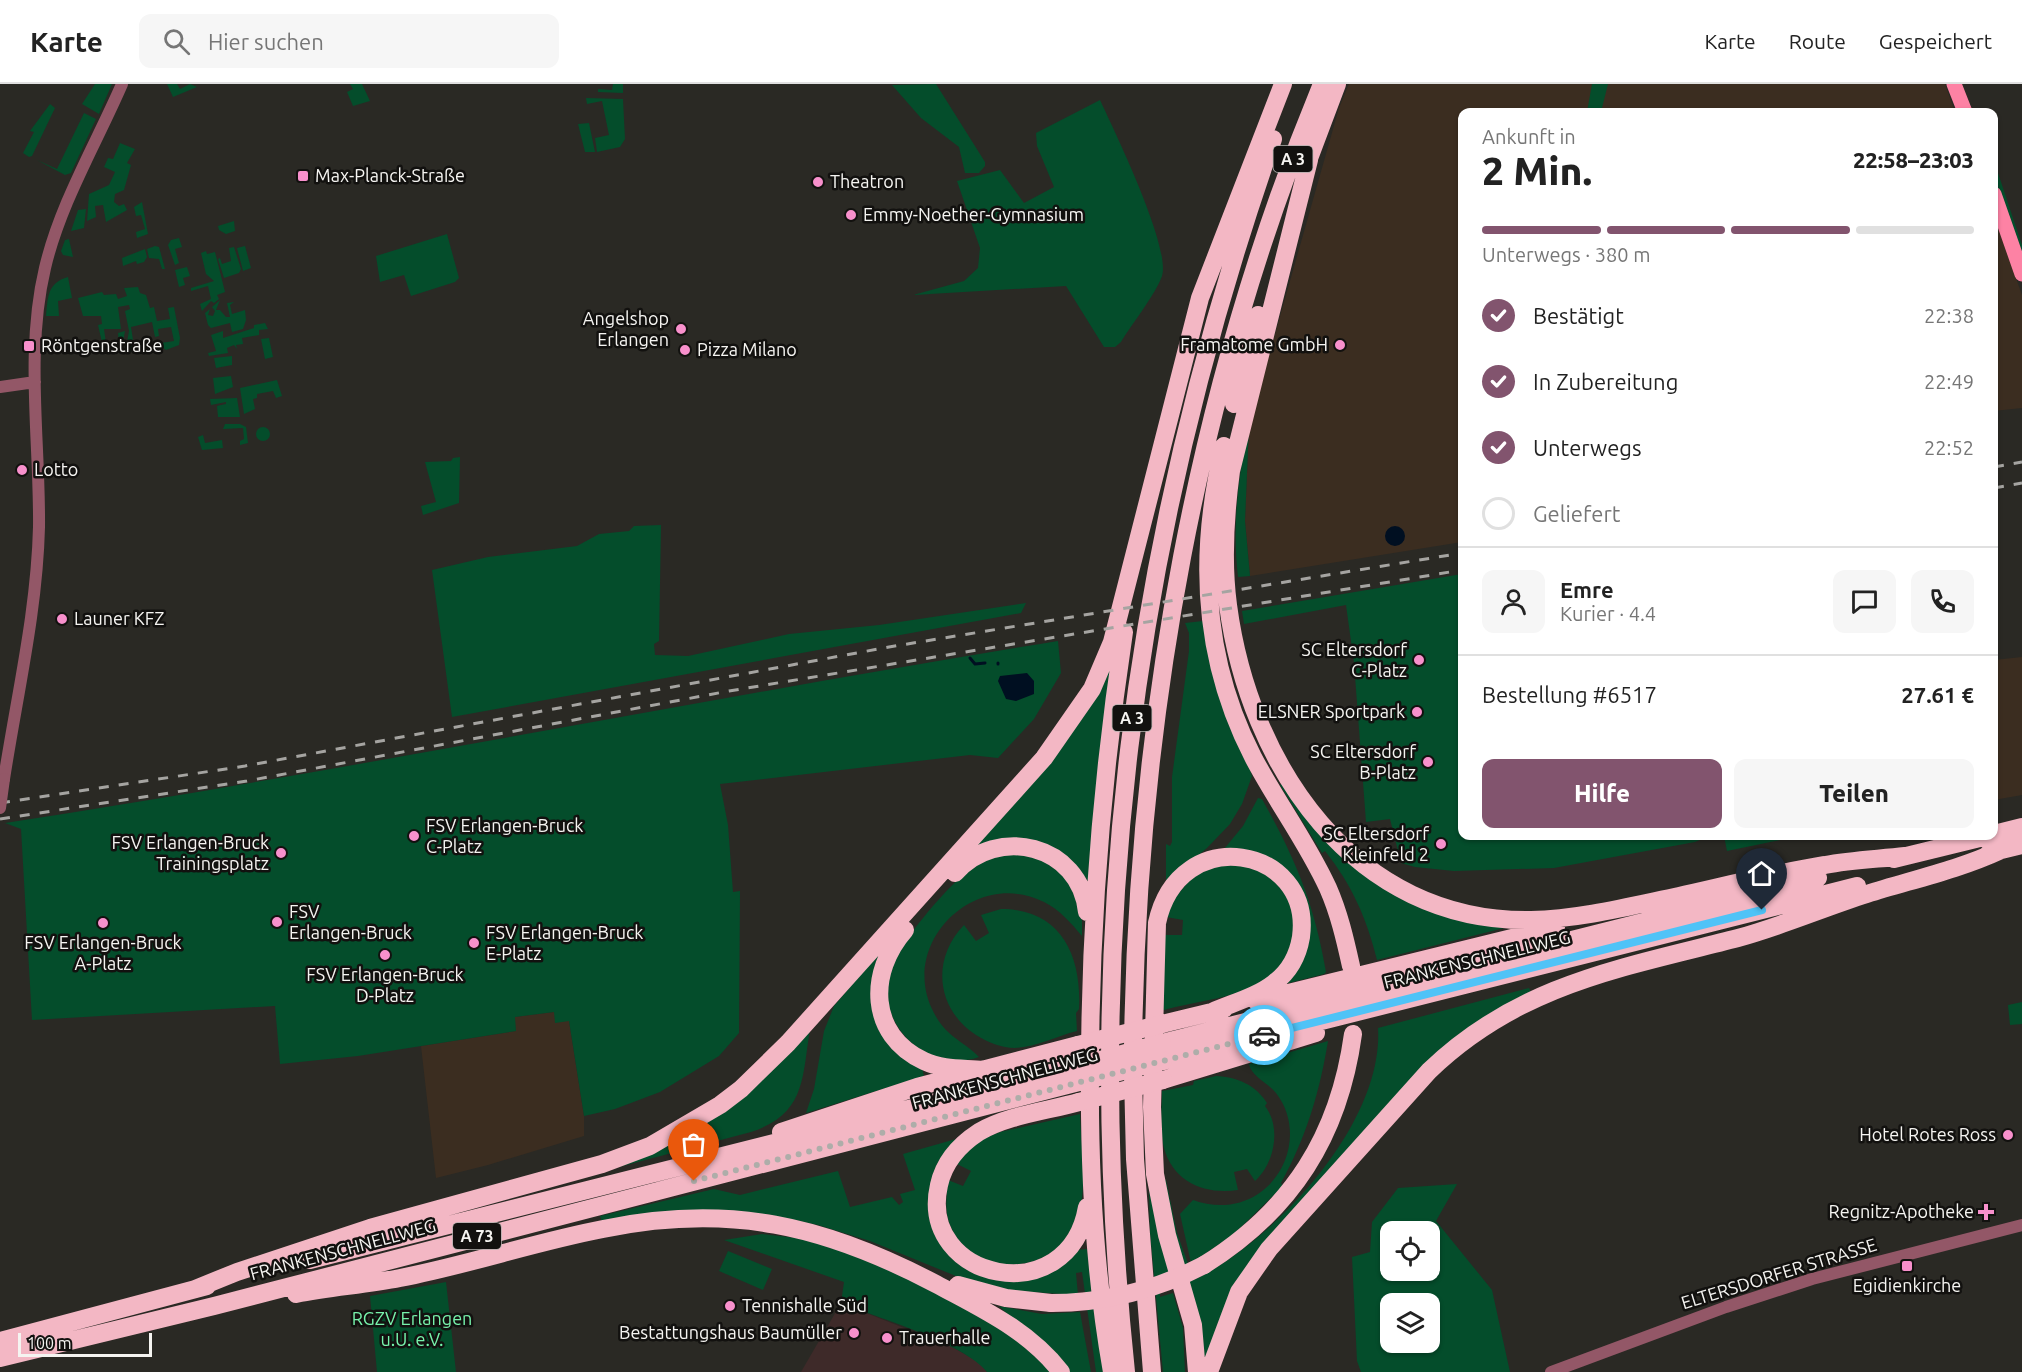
<!DOCTYPE html>
<html lang="de">
<meta charset="utf-8">
<style>
:root{--surface:#fff;--page:#f6f6f6;--text:#222;--muted:#767676;--line:#e0e0e0;--accent:#82546e}
body{margin:0;font-family:Ubuntu,sans-serif;background:var(--page);color:var(--text);height:100vh;display:flex;flex-direction:column;font-size:22px;white-space:nowrap}
*{box-sizing:border-box;margin:0}
p{font-size:20px;color:var(--muted)}
.icon{flex:none;width:33px;height:33px;fill:none;stroke:currentColor;stroke-width:2;stroke-linecap:round;stroke-linejoin:round}
.map{position:relative;flex:1;overflow:hidden}
.panel{position:absolute;left:1458px;top:24px;width:540px;height:732px;display:flex;flex-direction:column;background:var(--surface);border-radius:12px;box-shadow:0 2px 4px #0004}
.panel>*{flex:none}
.tools{position:absolute;left:1380px;top:1137px;display:grid;gap:12px}
.tools a{display:grid;place-items:center;width:60px;height:60px;border-radius:12px;background:var(--surface);box-shadow:0 2px 4px #0004;font-size:30px}
.scale{position:absolute;left:18px;bottom:15px;width:134px;box-sizing:border-box;padding-left:6px;border:3px solid #f5f4f1;border-top:0;font-size:16px;line-height:21px;white-space:nowrap;color:#f5f4f1;-webkit-text-stroke:4px #12110f;paint-order:stroke}
.pin{position:absolute;display:grid;place-items:center;width:51px;height:51px;color:#fff;margin:-62px -26px;border-radius:50% 50% 50% 0;rotate:-45deg;box-shadow:0 0 6px #0007}
.pin .icon{rotate:45deg}
.courier{position:absolute;display:grid;place-items:center;width:60px;height:60px;margin:-30px;border:4px solid #4fc3f7;border-radius:50%;background:#fff;color:#222;box-shadow:0 2px 8px #0007}
.head em{font-style:normal;font-weight:800}
.head div{display:flex;flex-direction:column-reverse}
.head{display:flex;align-items:center;justify-content:space-between;height:102px;padding:0 24px}
h1{font-size:39px;font-weight:800;line-height:45px}
.bar{display:grid;grid-template-columns:repeat(4,1fr);gap:9px 6px;align-content:center;height:72px;padding:0 24px}
.bar i{height:8px;border-radius:4px;background:var(--line)}
.bar .active{background:var(--accent)}
.bar p{grid-column:span 4}
.line{display:flex;align-items:center;gap:15px;padding:0 24px;border-top:2px solid var(--line)}
.line div{flex:1}
.round{display:grid;place-items:center;flex:none;width:63px;height:63px;border-radius:12px;background:var(--page)}
ol{padding:0 24px;list-style:none}
li{display:flex;align-items:center;gap:18px;height:66px}
li p{margin-inline-start:auto}
li .icon{padding:6px;border-radius:50%;background:var(--accent);color:#fff;stroke-width:4}
li:last-child{color:var(--muted)}
li i{width:33px;height:33px;border:3px solid var(--line);border-radius:50%}
.cta{display:flex;gap:12px;margin-top:auto;padding:12px 24px}
.cta a{flex:1;height:69px;border-radius:12px;background:var(--accent);color:#fff;font-size:24px;font-weight:800;line-height:69px;text-align:center}
.cta a+a{background:var(--page);color:var(--text)}
header{display:flex;align-items:center;gap:36px;box-sizing:border-box;height:84px;padding:0 30px;background:var(--surface);border-bottom:2px solid var(--line)}
header strong{font-size:28px}
nav{display:flex;gap:33px;margin-inline-start:auto;font-size:21px}
.search{width:420px;height:54px;background:var(--page);display:flex;align-items:center;gap:15px;box-sizing:border-box;padding:0 21px;border-radius:12px;color:var(--muted);font-size:22px}
.map>svg:first-child{display:block}
.commercial{fill:#3e2a29}
.industrial{fill:#3b2d20}
.green{fill:#044d2b;fill-rule:evenodd}
.water{fill:#000f21}
.lines{fill:none;stroke-linecap:round;stroke-linejoin:round}
.stream{stroke:#000f21;stroke-width:3}
.minor{stroke:#935767;stroke-width:12}
.major{stroke:#fd82a4;stroke-width:15}
.highway{stroke:#f3b7c4;stroke-width:18}
.rail{stroke:#a5a4a1;stroke-width:3;stroke-dasharray:10 10;stroke-linecap:butt}
.minor-bridge{stroke:#935767;stroke-width:12}
.highway-bridge{stroke:#f3b7c4;stroke-width:18}
.done{stroke:#aeada9;stroke-width:6;stroke-dasharray:0 10.8}
.route{stroke:#4fc3f7;stroke-width:8}
.poi-dot{fill:#f890cc;stroke:#12110f;stroke-width:2}
.labels{text-anchor:middle;stroke-width:5;stroke-linejoin:round;paint-order:stroke}
.shield{fill:#12110f;stroke:#b1b0ad;stroke-width:1.5}
.shield-label{font-size:16px;font-weight:bold;fill:#f5f4f1}
.poi-label{font-size:18px;fill:#f5f4f1;stroke:#12110f;text-anchor:start}
.street-label{font-size:18px;fill:#f5f4f1;stroke:#12110f}
.park-label{font-size:18px;fill:#78f3ac;stroke:#12110f}
</style>
<header>
<strong>Karte</strong>
<div class="search"><svg class="icon" aria-label="search" viewBox="0 0 24 24"><circle cx="10" cy="10" r="6"/><path d="M15 15l6 6"/></svg>Hier suchen</div>
<nav><a>Karte</a><a>Route</a><a>Gespeichert</a></nav>
</header>
<div class="map">
<svg width="2022" height="1288" viewBox="0 0 2022 1288">
<rect width="100%" height="100%" fill="#2a2924"/>
<path class="commercial" d="M841 1219 952 1263 979 1278 987 1288H801Z"/>
<path class="industrial" d="M1349 0H1945L1955 28H1462V458L1250 492 1245 437 1249 342 1339 24Z
M1994 133 2022 211V324L1994 327Z
M2022 573V711L1994 716V576Z
M554 928 569 937 584 1032V1052L488 1081 436 1094 421 962 516 947 514 933Z"/>
<path class="green" d="M95 0H112L99 30 82 20Z
M167 0H177L180 5 190 0 197 3 173 13Z
M350 0H362L370 17 353 22 347 8 353 5Z
M613 0H623V9L598 8V5L612 6Z
M936 0 985 78V82L979 89H965L959 63 921 34 892 1Z
M1592 0H1608L1601 28H1587Z
M586 14 623 15 625 55 620 63 597 68 595 54 609 51 602 17 587 20Z
M1100 16C1114 46 1171 163 1162 192 1156 210 1131 241 1121 258L1115 263H1104L1066 202 913 211 964 197 978 184 980 164 957 97 1000 86 1024 119 1054 103 1037 62 1036 49Z
M50 20 55 24 32 72 29 73 23 69 34 48 30 47Z
M84 29 96 35 71 89 65 91 37 76 57 85Z
M589 39 595 68H585L578 40Z
M120 59 135 65 127 79 131 81 124 106 115 110 114 118 119 122 124 120 127 126 106 138 103 121 95 122 96 133 87 137 89 110 109 101 115 88 104 83 108 74 113 75Z
M1994 77 2022 161V174L1994 95Z
M142 118 148 150 137 154 136 148 145 145 141 131 136 132 134 123Z
M86 125 84 144 71 147 78 126Z
M234 137 235 147 226 150 219 146 218 142Z
M447 150 459 194 455 198 411 212 404 191 380 198 376 172Z
M179 154 182 163 175 165 179 179 175 181 168 161 171 156Z
M69 155 73 173 63 171 61 167 65 156Z
M155 162 159 163 165 185H162L159 175 149 174 147 165Z
M245 162 251 184 243 187 237 164Z
M234 163 241 185 239 189 224 194 218 175 220 174 222 180 231 177 229 164Z
M145 165 147 173 144 178 137 180 136 177 123 182 122 174Z
M206 167 207 170 215 168 225 208 217 211 219 215 214 219 211 217 202 227 200 220 211 215 208 202 191 207V204L214 197 206 190 201 169Z
M187 183 190 192 183 194 185 201 179 203 175 186Z
M68 193 72 214 58 217 59 232H46C48 213 47 199 68 193Z
M138 203 140 209 146 211 150 224 154 223 157 237 170 235 168 224 174 223 180 254 179 261 166 266 162 263 161 259 174 257 171 243 158 245 159 252 155 253 152 238 131 243 133 256 148 259 151 266 125 268 129 247 125 227 130 225 129 221 118 223 121 245H104L106 259 119 258 118 249 125 247 122 264 104 267 98 241 102 240 101 232H83L78 214 102 208 104 211 116 210 118 215 127 212 124 204Z
M220 216 216 226H220L226 233H230L227 219 234 218 230 221 232 230 245 226 246 236 243 245 232 248 230 239 211 244 208 241 205 229 210 225 208 231 213 232 215 227 212 223Z
M265 239 268 245 259 246V251L242 254 243 260 236 261 237 265 234 261 227 264 228 269 209 272 208 269 216 267 211 251 223 247V254L254 244V241Z
M269 254 273 273 265 275 261 255Z
M232 272V281L216 284 214 274Z
M231 292 233 303 215 310 213 294Z
M277 296 282 312 276 314 273 307 257 310V314L253 315 255 325 244 330 240 304Z
M237 314 240 333H218L217 322 226 320V318L211 321 210 315Z
M225 340H240L246 343 248 359 240 361V357L244 355 243 344 223 345Z
M1249 342 1245 437 1250 492 1238 493C1232 442 1238 392 1249 342Z
M256 350a7 7 0 1 1 14 0a7 7 0 1 1-14 0Z
M203 351 205 359 222 356 223 364 202 366 198 353Z
M460 373 459 419 423 431 421 422 436 418 425 378 451 377 453 374Z
M661 441 659 557 654 560 655 571 688 572 789 550 879 541 1026 519 1021 529 452 633 432 486 488 473 577 462 599 450 629 447 634 442Z
M1462 490V752H1709L1695 758 1554 784 1454 787 1415 783 1401 779 1390 735 1366 738 1354 579 1346 521 1244 540 1242 527Z
M1203 537 1252 692 1242 720 1230 740 1207 764 1166 798V760L1170 762 1172 758V693L1189 567V549L1185 539Z
M1058 557 1061 589 1034 635 998 674 970 671 720 700 728 741 733 808 740 807 739 949 719 972 660 1008 615 1025 584 1032 569 937 555 939 554 928 515 933 516 947 358 972 280 980 275 922 32 936 21 745 5 739C357 685 706 614 1058 557Z
M1111 584 1088 797 1068 775 971 765Z
M1283 699 1365 791 1512 842 1377 876C1367 835 1352 801 1325 767L1322 769 1280 701Z
M1258 714 1262 715C1296 776 1314 819 1326 888L1324 890 1281 901 1306 826 1238 765H1224L1243 742Z
M1724 752H1799L1727 767Z
M998 770H1033L1068 794 1082 832V852C1071 839 1060 826 1044 818 975 783 897 860 934 929 947 954 964 957 979 973 931 990 881 946 887 897 891 865 951 798 977 779 983 775 991 773 998 770Z
M1238 778C1249 783 1265 788 1275 796 1304 818 1299 873 1270 893 1240 915 1196 916 1161 927L1165 851H1182L1183 836 1166 833 1170 820 1197 787Z
M1001 825C1061 825 1082 872 1079 925L1076 929 1077 947C1057 952 1037 963 1015 964 1002 964 987 958 976 951 936 925 931 875 964 841L976 857 989 849 981 831Z
M883 864 872 912 922 984 924 992 806 1029 814 1005 824 947 834 922Z
M1529 904 1531 908 1519 914 1296 1124 1207 1275 1204 1274 1163 1095 1166 1096 1177 1149 1194 1196C1274 1157 1384 1040 1378 944Z
M2022 918V940L2010 941 2008 921Z
M810 945C802 994 806 1030 751 1048L619 1083 656 1066Z
M1328 957C1320 1007 1306 1054 1281 1099L1283 1102 1233 1151 1191 1179 1180 1130 1193 1116C1215 1124 1238 1123 1258 1110 1291 1088 1301 1041 1276 1009 1268 999 1251 992 1249 980Z
M1216 992C1237 993 1256 1001 1267 1019L1265 1022C1282 1044 1274 1080 1255 1097L1247 1085 1234 1088 1238 1106C1205 1111 1173 1098 1164 1064 1159 1046 1162 1025 1162 1007L1193 1001 1194 997Z
M1080 1030C1081 1063 1090 1118 1072 1147 1045 1193 971 1192 950 1141 944 1126 947 1111 948 1096L963 1102 971 1087 955 1079 975 1058 1000 1048Z
M956 1055 932 1125 983 1191 1076 1166 1087 1165 1105 1288H1096L1082 1188 1076 1189 1078 1211 1002 1206 973 1199 870 1157 818 1141 766 1130 602 1138 600 1132 714 1105 740 1111 838 1087 850 1123 892 1113 899 1121 903 1118 900 1110 915 1106 903 1070Z
M1457 1100 1436 1137 1492 1206 1510 1288H1361L1357 1277 1352 1173 1370 1168 1372 1138 1398 1104ZM1390 1148H1430V1186H1390ZM1390 1220H1430V1258H1390Z
M1149 1104 1172 1188 1160 1193V1213L1173 1209 1183 1244 1185 1288H1163L1150 1149Z
M762 1150 814 1156 899 1190 993 1235 1052 1288H987C964 1259 878 1234 841 1219L844 1198 724 1156Z
M728 1167 772 1185 763 1206 719 1187Z
M446 1198 456 1288H377L370 1212Z
M999 1222 1042 1230 1080 1228 1091 1288H1068Z"/>
<path class="water" d="M1385 452a10 10 0 1 1 20 0a10 10 0 1 1-20 0Z
M1027 589 1034 597V610L1016 617 1006 615 998 597 1000 592Z"/>
<g class="lines">
<path class="stream" d="M970 574 975 580 985 579
M998 579V580"/>
<path class="minor" d="M0 303 35 298
M4 695C17 611 37 527 39 443 40 357 25 268 45 184 60 120 96 60 122 0
M1551 1288 1726 1223 1812 1195 2022 1141"/>
<path class="major" d="M1954 0 1965 28
M1994 110 2022 190"/>
<path class="highway" d="M1309 76 1231 387C1225 432 1222 476 1228 521 1249 681 1354 839 1531 836 1580 835 1631 822 1679 812 1728 801 1776 789 1825 781 1851 776 1879 775 1905 772
M1305 85 1337 0
M1234 320 1258 231
M1224 362C1198 468 1202 574 1253 673 1276 717 1307 758 1328 804 1339 829 1345 855 1351 882
M1994 750 2022 743
M1989 769 2022 761
M1894 775 1988 752
M955 789C997 741 1080 760 1087 828
M905 846C868 888 868 951 924 977 943 986 964 984 983 986
M1256 917 1556 843
M1162 940 1224 925
M1162 959 1818 794
M1133 963C1137 638 1197 301 1322 0
M1163 977 1857 802
M1133 991 1135 1075 1152 1288
M1163 996 1316 949
M1079 1018C1047 1027 1008 1031 979 1048 959 1061 944 1078 939 1101 917 1197 1069 1229 1087 1123
M781 1048 917 1003 1078 961
M310 1176 1079 982
M1204 1181C1292 1126 1339 1052 1353 950
M958 1201 1006 1214 1051 1219
M195 1205 237 1188 370 1144 602 1080 650 1062 720 1021 741 1005 788 959 1044 674 1092 605 1112 558 1200 214 1283 0
M296 1210C330 1203 365 1201 400 1194 468 1181 535 1158 603 1145 729 1119 824 1141 936 1200 982 1225 1027 1245 1061 1288
M0 1257 207 1202
M0 1274 214 1222 1079 998
M1112 1288C1094 1187 1089 1088 1090 986 1090 839 1102 694 1124 548
M1126 1288C1081 862 1131 459 1273 55
M1197 1288 1193 1241 1167 1151 1155 1090 1152 1023 1157 839C1179 737 1313 762 1301 853 1298 871 1289 888 1274 899 1256 913 1232 919 1212 928
M1209 1288 1239 1208 1269 1165 1429 987C1519 900 1622 884 1738 854 1782 842 1823 824 1867 810 1911 796 1958 786 2001 766"/>
<path class="rail" d="M1994 383 2022 378
M1994 404 2022 399
M0 719 245 682 889 563 1462 469
M0 735 247 697 729 607 1462 486"/>
<path class="minor-bridge" d="M0 724 4 695"/>
<path class="highway-bridge" d="M1078 961 1162 940
M1079 982 1162 959
M1079 998 1163 977
M1079 1018 1163 996
M1051 1219C1106 1219 1156 1206 1204 1181"/>
</g>
<g class="lines">
<path class="done" d="M694 1097 1264 951"/>
<path class="route" d="M1264 951 1762 826"/>
</g>
<g class="poi-dot">
<rect x="297" y="86" width="12" height="12" rx="3"/>
<circle cx="818" cy="98" r="6"/>
<circle cx="851" cy="131" r="6"/>
<circle cx="681" cy="245" r="6"/>
<circle cx="1340" cy="261" r="6"/>
<rect x="23" y="256" width="12" height="12" rx="3"/>
<circle cx="685" cy="266" r="6"/>
<circle cx="22" cy="386" r="6"/>
<circle cx="62" cy="535" r="6"/>
<circle cx="1419" cy="576" r="6"/>
<circle cx="1417" cy="628" r="6"/>
<circle cx="1428" cy="678" r="6"/>
<circle cx="414" cy="752" r="6"/>
<circle cx="1441" cy="760" r="6"/>
<circle cx="281" cy="769" r="6"/>
<circle cx="277" cy="838" r="6"/>
<circle cx="103" cy="839" r="6"/>
<circle cx="474" cy="859" r="6"/>
<circle cx="385" cy="871" r="6"/>
<circle cx="2008" cy="1051" r="6"/>
<path d="M1983 1119h6v6h6v6h-6v6h-6v-6h-6v-6h6z"/>
<rect x="1901" y="1176" width="12" height="12" rx="3"/>
<circle cx="730" cy="1222" r="6"/>
<circle cx="854" cy="1249" r="6"/>
<circle cx="887" cy="1254" r="6"/>
</g>
<g class="labels">
<g class="shield">
<rect x="1273.5" y="62" width="39" height="26" rx="4.5"/>
<rect x="1112.5" y="621" width="39" height="26" rx="4.5"/>
<rect x="453" y="1139" width="48" height="26" rx="4.5"/>
</g>
<g class="shield-label">
<text x="1293" y="81">A 3</text>
<text x="1132" y="640">A 3</text>
<text x="477" y="1158">A 73</text>
</g>
<g class="poi-label">
<text x="315" y="98">Max-Planck-Straße</text>
<text x="830" y="104">Theatron</text>
<text x="863" y="137">Emmy-Noether-Gymnasium</text>
<text x="669" y="241" text-anchor="end">Angelshop<tspan x="669" dy="21">Erlangen</tspan></text>
<text x="1328" y="267" text-anchor="end">Framatome GmbH</text>
<text x="41" y="268">Röntgenstraße</text>
<text x="697" y="272">Pizza Milano</text>
<text x="34" y="392">Lotto</text>
<text x="74" y="541">Launer KFZ</text>
<text x="1407" y="572" text-anchor="end">SC Eltersdorf<tspan x="1407" dy="21">C-Platz</tspan></text>
<text x="1405" y="634" text-anchor="end">ELSNER Sportpark</text>
<text x="1416" y="674" text-anchor="end">SC Eltersdorf<tspan x="1416" dy="21">B-Platz</tspan></text>
<text x="426" y="748">FSV Erlangen-Bruck<tspan x="426" dy="21">C-Platz</tspan></text>
<text x="1429" y="756" text-anchor="end">SC Eltersdorf<tspan x="1429" dy="21">Kleinfeld 2</tspan></text>
<text x="269" y="765" text-anchor="end">FSV Erlangen-Bruck<tspan x="269" dy="21">Trainingsplatz</tspan></text>
<text x="289" y="834">FSV<tspan x="289" dy="21">Erlangen-Bruck</tspan></text>
<text x="486" y="855">FSV Erlangen-Bruck<tspan x="486" dy="21">E-Platz</tspan></text>
<text x="103" y="865" text-anchor="middle">FSV Erlangen-Bruck<tspan x="103" dy="21">A-Platz</tspan></text>
<text x="385" y="897" text-anchor="middle">FSV Erlangen-Bruck<tspan x="385" dy="21">D-Platz</tspan></text>
<text x="1996" y="1057" text-anchor="end">Hotel Rotes Ross</text>
<text x="1974" y="1134" text-anchor="end">Regnitz-Apotheke</text>
<text x="1907" y="1208" text-anchor="middle">Egidienkirche</text>
<text x="742" y="1228">Tennishalle Süd</text>
<text x="842" y="1255" text-anchor="end">Bestattungshaus Baumüller</text>
<text x="899" y="1260">Trauerhalle</text>
</g>
<g class="street-label">
<text transform="translate(1477 876) rotate(-14)" y="6">FRANKENSCHNELLWEG</text>
<text transform="translate(1005 995) rotate(-15)" y="6">FRANKENSCHNELLWEG</text>
<text transform="translate(343 1166) rotate(-15)" y="6">FRANKENSCHNELLWEG</text>
<text transform="translate(1779 1190) rotate(-17)" y="6">ELTERSDORFER STRASSE</text>
</g>
<g class="park-label">
<text x="412" y="1241">RGZV Erlangen<tspan x="412" dy="21">u.U. e.V.</tspan></text>
</g>
</g>
</svg>
<div class="tools">
<a><svg class="icon" aria-label="locate" viewBox="0 0 24 24"><circle cx="12" cy="12" r="6"/><path d="M12 2v4M12 18v4M2 12h4M18 12h4"/></svg></a>
<a><svg class="icon" aria-label="layers" viewBox="0 0 24 24"><path d="M12 4l9 5-9 5-9-5zM3 14l9 5 9-5"/></svg></a>
</div>
<div class="scale">100 m</div>
<div class="pin" style="left:694px;top:1097px;background:#ea580c"><svg class="icon" aria-label="bag" viewBox="0 0 24 24"><path d="M5 8h14l-1 12H6zM9 8a3 3 0 0 1 6 0"/></svg></div>
<div class="pin" style="left:1762px;top:826px;background:#1f2937"><svg class="icon" aria-label="home" viewBox="0 0 24 24"><path d="M3 11l9-7 9 7M6 9v11h12V9"/></svg></div>
<div class="courier" style="left:1264px;top:951px"><svg class="icon" aria-label="car" viewBox="0 0 24 24"><path d="M5 17H2v-5l4-1 3-4h7l3 4 3 1v5h-3M9 17h6M6 11h13"/><circle cx="7" cy="17" r="2"/><circle cx="17" cy="17" r="2"/></svg></div>
<section class="panel">
<div class="head"><div><h1>2 Min.</h1><p>Ankunft in</p></div><em>22:58–23:03</em></div>
<div class="bar"><i class="active"></i><i class="active"></i><i class="active"></i><i></i><p>Unterwegs · 380 m</p></div>
<ol>
<li><svg class="icon" aria-label="check" viewBox="0 0 24 24"><path d="M5 12l5 5 9-10"/></svg>Bestätigt<p>22:38</p></li>
<li><svg class="icon" aria-label="check" viewBox="0 0 24 24"><path d="M5 12l5 5 9-10"/></svg>In Zubereitung<p>22:49</p></li>
<li><svg class="icon" aria-label="check" viewBox="0 0 24 24"><path d="M5 12l5 5 9-10"/></svg>Unterwegs<p>22:52</p></li>
<li><i></i>Geliefert</li>
</ol>
<div class="line" style="height:108px"><a class="round"><svg class="icon" aria-label="person" viewBox="0 0 24 24"><circle cx="12" cy="8" r="4"/><path d="M4 21q1-7 8-7t8 7"/></svg></a><div><b>Emre</b><p>Kurier · 4.4</p></div><a class="round"><svg class="icon" aria-label="chat" viewBox="0 0 24 24"><path d="M4 5h16v11H9l-5 4z"/></svg></a><a class="round"><svg class="icon" aria-label="phone" viewBox="0 0 24 24"><path d="M5 4h4l2 5-3 2q2 4 5 5l2-3 5 2v4C11 20 4 13 5 4z"/></svg></a></div>
<div class="line" style="height:78px"><div>Bestellung #6517</div><b>27.61 €</b></div>
<div class="cta"><a>Hilfe</a><a>Teilen</a></div>
</section>
</div>
